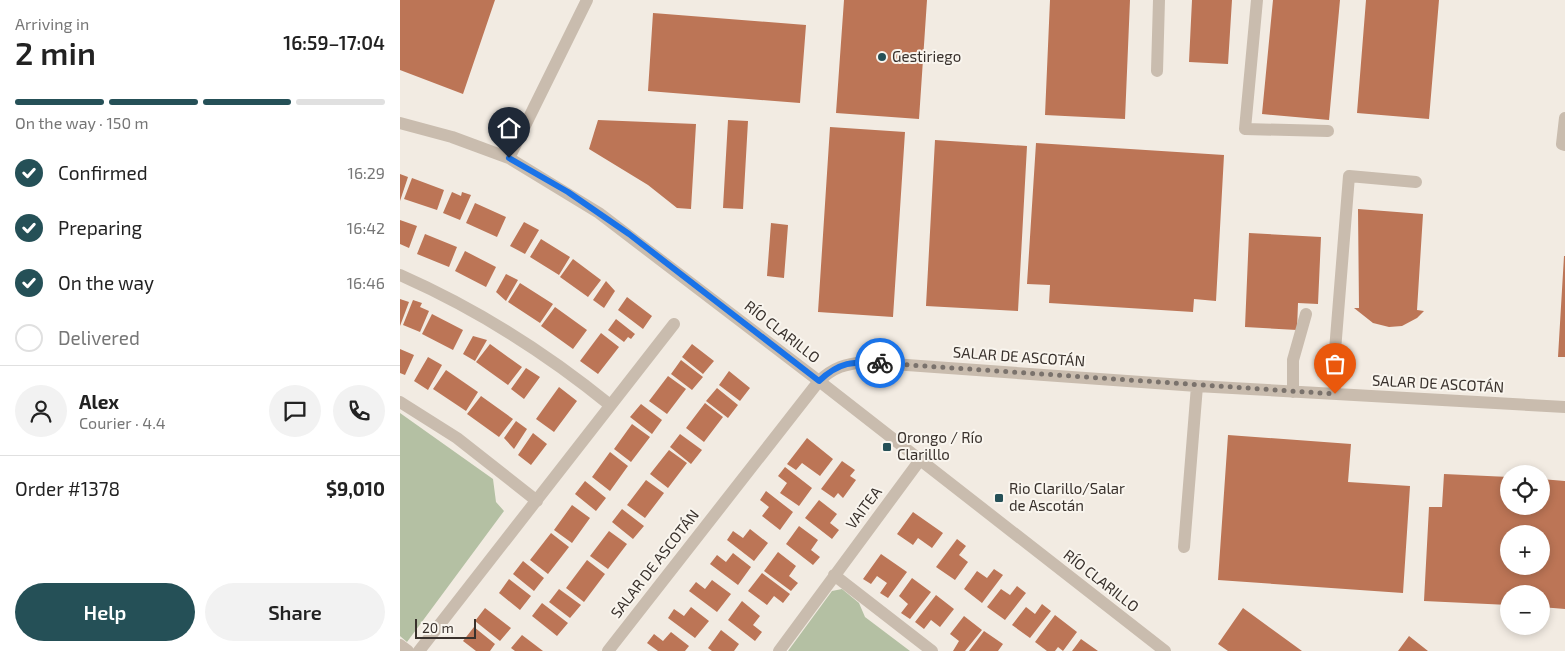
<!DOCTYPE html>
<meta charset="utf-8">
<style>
:root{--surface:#fff;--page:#f2f2f2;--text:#222;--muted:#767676;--line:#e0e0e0;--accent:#255057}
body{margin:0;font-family:"Exo 2",sans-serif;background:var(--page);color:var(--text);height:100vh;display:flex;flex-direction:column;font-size:19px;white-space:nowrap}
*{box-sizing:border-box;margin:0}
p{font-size:16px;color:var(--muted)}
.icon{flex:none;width:28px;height:28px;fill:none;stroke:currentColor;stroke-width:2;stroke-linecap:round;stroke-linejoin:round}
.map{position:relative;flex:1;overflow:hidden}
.side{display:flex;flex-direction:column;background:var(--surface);width:400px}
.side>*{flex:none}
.tools{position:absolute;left:1100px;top:465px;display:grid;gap:10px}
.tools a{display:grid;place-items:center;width:50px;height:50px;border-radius:50%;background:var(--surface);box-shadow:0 2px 8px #0003;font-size:25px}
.scale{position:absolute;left:15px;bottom:12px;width:61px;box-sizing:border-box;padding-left:5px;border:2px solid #39312c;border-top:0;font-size:14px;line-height:18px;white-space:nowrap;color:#39312c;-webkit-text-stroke:4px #f9f5ee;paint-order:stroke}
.pin{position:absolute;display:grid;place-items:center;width:42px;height:42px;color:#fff;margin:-51px -21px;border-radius:50% 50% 50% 0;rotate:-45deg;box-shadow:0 0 5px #0007}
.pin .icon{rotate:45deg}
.courier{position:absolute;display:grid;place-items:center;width:50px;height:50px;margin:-25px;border:4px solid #1a73e8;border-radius:50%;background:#fff;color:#222;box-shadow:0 1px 6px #0007}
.overview em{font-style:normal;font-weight:600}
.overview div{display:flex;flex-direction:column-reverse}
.overview{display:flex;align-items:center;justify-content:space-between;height:85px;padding:0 15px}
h1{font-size:32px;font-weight:600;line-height:38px}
.bar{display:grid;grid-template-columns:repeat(4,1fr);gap:8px 5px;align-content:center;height:60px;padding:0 15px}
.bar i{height:6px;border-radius:4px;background:var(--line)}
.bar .current{background:var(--accent)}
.bar p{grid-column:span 4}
.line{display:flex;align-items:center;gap:12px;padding:0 15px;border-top:1px solid var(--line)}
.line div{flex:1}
.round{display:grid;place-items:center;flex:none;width:52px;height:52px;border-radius:26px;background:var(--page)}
ol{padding:0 15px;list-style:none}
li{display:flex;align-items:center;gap:15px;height:55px}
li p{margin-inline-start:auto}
li .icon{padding:5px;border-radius:50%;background:var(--accent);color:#fff;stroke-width:4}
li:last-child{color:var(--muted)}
li i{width:28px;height:28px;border:2px solid var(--line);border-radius:50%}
.primary-button{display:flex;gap:10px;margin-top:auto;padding:10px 15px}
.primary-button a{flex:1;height:58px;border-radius:30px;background:var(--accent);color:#fff;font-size:20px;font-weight:600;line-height:58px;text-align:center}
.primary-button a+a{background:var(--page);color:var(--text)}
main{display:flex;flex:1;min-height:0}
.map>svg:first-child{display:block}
.green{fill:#b4c0a3}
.building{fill:#bc7556;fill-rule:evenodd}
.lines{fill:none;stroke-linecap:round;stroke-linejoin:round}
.minor{stroke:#c9bcae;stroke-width:12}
.done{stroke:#7a726c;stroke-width:5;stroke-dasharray:0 9}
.route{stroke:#1a73e8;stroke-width:6}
.poi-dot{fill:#255057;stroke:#f9f5ee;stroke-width:2}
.labels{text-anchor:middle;stroke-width:4;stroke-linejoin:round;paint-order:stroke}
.poi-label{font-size:15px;fill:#39312c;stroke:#f9f5ee;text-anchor:start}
.street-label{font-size:15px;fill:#39312c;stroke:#f9f5ee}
</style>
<main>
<section class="side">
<div class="overview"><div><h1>2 min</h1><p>Arriving in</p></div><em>16:59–17:04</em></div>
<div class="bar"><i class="current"></i><i class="current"></i><i class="current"></i><i></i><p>On the way · 150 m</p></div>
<ol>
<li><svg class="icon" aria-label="check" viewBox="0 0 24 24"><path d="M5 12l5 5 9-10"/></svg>Confirmed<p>16:29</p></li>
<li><svg class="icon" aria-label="check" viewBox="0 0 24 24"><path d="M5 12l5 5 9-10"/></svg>Preparing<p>16:42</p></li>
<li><svg class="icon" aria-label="check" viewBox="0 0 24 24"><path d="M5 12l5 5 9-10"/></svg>On the way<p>16:46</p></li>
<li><i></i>Delivered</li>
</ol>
<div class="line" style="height:90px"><a class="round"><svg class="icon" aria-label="person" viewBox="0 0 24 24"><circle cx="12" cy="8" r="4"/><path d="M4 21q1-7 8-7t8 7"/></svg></a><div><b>Alex</b><p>Courier · 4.4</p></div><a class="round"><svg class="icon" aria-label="chat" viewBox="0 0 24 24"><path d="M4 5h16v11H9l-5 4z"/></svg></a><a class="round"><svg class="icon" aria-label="phone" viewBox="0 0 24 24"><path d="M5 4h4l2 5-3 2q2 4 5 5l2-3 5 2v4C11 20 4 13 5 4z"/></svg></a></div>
<div class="line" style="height:65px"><div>Order #1378</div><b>$9,010</b></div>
<div class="primary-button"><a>Help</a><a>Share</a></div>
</section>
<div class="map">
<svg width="1165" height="651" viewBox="0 0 1165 651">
<rect width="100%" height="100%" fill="#f2ebe2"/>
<path class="green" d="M0 413 93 479 96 502 104 511 7 642 0 636Z
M442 589 459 603 465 617 510 651H388L432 591Z"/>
<path class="building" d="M0 0H95L63 94 0 70Z
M444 0H527L519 119 436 113Z
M650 0H730L725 119 645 115Z
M792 0H832L828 64 789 62Z
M873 0H940L929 120 862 114Z
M966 0H1039L1029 119 957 113Z
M253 13 406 25 400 103 248 91Z
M198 120 296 124 291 209 277 208 248 185 189 149Z
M328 120 348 121 343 209 323 208Z
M430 127 505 132 493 317 418 312Z
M535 140 627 146 618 311 526 306Z
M636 143 824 155 816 301 794 299 793 312 649 303 650 285 627 284Z
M0 174 8 177 0 201Z
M12 178 44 190 37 210 4 199Z
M52 192 61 196 62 192 71 195 60 220 43 213Z
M75 203 106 217 97 237 66 223Z
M958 209 1023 214 1017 310 1024 311 1017 318 1002 326 989 327 973 323 954 308H959Z
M0 220 17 226 9 248 0 244Z
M124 222 139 230 125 254 110 246Z
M371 223 388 225 384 278 367 276Z
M849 233 921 237 918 304 898 303 897 330 845 327Z
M25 234 57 247 49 267 17 254Z
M141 239 170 257 159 275 130 257Z
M65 251 96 267 86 287 55 271Z
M1164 256H1165V357H1158Z
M173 259 201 280 188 297 160 277Z
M106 274 118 280 106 301 96 292Z
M206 281 215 291 204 308 193 300Z
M120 283 153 304 140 323 108 302Z
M227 297 252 316 243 329 218 310Z
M0 299 9 302 0 326Z
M13 300 22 303 20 307 29 311 20 332 3 325Z
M155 307 187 330 173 349 141 326Z
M32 314 63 330 53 350 22 334Z
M216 319 235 334 231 339 228 337 224 342 208 330Z
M201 333 219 347 198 374 180 361Z
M73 336 87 340 75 361 63 354Z
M90 344 122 367 108 385 76 362Z
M292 344 314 361 303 374 282 357Z
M0 349 14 355 5 375 0 373Z
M28 357 42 365 28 390 14 381Z
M281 360 303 377 292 390 271 374Z
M126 368 140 377 124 399 111 389Z
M46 370 78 392 66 411 33 389Z
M329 371 350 388 340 401 319 385Z
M268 376 286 389 267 414 249 401Z
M159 387 177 401 154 432 136 419Z
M317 388 338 405 328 418 306 401Z
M81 396 113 419 99 437 67 414Z
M305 403 323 417 304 442 286 428Z
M241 404 262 420 252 434 230 417Z
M116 421 127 429 114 449 104 438Z
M232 424 250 437 231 462 214 449Z
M133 433 147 444 131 465 118 455Z
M280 434 302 450 291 464 270 447Z
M828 435 951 444 948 482 1010 486 1003 593 818 580Z
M407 438 433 459 420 476 402 463 396 470 387 464Z
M269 450 287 463 268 488 250 474Z
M210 452 228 466 210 491 192 477Z
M442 461 455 470 450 476 456 480 443 498 438 493 434 498 421 489Z
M385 467 412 488 399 506 380 493 387 483 378 476Z
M1044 474 1109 477V506H1141V479L1165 481V609L1141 607V594H1109V605L1024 601 1029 507H1042ZM1109 534H1141V566H1109Z
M246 480 264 493 245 518 227 505Z
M185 481 206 498 196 511 175 494Z
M366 491 393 512 380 530 362 516 369 507 360 500Z
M419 500 437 514 430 523 439 530 432 539 405 518Z
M172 505 190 518 172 543 154 530Z
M222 509 244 526 233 539 212 522Z
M513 512 543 533 532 548 518 538 513 545 497 534Z
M399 526 418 540 411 550 420 557 413 565 386 544Z
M350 529 368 543 354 561 327 540 333 531 343 538Z
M209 531 227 544 208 569 190 556Z
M151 533 169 547 148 574 130 560Z
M557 539 566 546 559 555 568 562 555 580 536 567Z
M378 552 396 566 389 576 398 583 391 591 364 571Z
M333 553 351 567 338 585 310 564 317 555 326 562Z
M481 554 507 572 488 598 480 593 487 583 477 576 471 584 463 579Z
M187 560 205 574 184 602 166 588Z
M123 561 144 578 134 591 113 574Z
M594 569 603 575 582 603 564 589 577 571 587 578Z
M362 573 390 594 383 603 374 596 367 605 348 591Z
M512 578 531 592 510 619 501 613 508 604 499 596Z
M109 579 131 596 120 610 99 593Z
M312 580 331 594 317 612 289 591 296 582 305 589Z
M617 586 626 593 605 620 587 607 601 589 610 595Z
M159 589 181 605 170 618 149 602Z
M536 595 554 609 540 627 531 620 524 629 515 622Z
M342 601 360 616 353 625 362 632 355 641 328 620Z
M142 603 168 623 157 636 132 616Z
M642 604 651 611 630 638 612 625 626 607 635 614Z
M291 607 309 621 295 638 268 618 274 609 284 616Z
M85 608 111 628 100 641 75 621Z
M843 608 902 651H828L818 644Z
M655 615 677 632 663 651 658 647 655 651H647L635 642Z
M564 616 582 630 565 651H553L559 641 550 634Z
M74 627 95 644 90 651H76L63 641Z
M321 630 339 644 334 651H312L308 648Z
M584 631 603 644 598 651H569Z
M271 632 289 646 285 651H258L247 643 254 634 263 641Z
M122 635 143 651H115L111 648Z
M1009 636 1028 651H998Z
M681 639 698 651H672Z"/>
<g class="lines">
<path class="minor" d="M857 0 845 129 928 131
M757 71 759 0
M1165 118 1162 144 1165 145
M0 123 52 137 109 158 199 213 419 381 765 651
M109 158 187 0
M0 275C77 309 145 352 210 405
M893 392V360L906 314
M935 394 934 363 949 176 1016 182
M0 402 57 438 137 501
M784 547 797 386
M434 575 532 651
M0 645 8 651
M19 651 274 324
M208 651 419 381C434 367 445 364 465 362L797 386 1165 407
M379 651 520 460"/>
</g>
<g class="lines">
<path class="done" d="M480 363 935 394"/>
<path class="route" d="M109 158 168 192 229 234 419 381C439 362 453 361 480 363"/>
</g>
<g class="poi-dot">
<circle cx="482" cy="57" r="5"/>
<rect x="482" y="442" width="10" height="10" rx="2.5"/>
<rect x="594" y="493" width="10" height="10" rx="2.5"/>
</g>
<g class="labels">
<g class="poi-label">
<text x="492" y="62">Gestiriego</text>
<text x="497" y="443">Orongo / Río<tspan x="497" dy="17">Clarilllo</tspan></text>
<text x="609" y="494">Rio Clarillo/Salar<tspan x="609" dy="17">de Ascotán</tspan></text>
</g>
<g class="street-label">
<text transform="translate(382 332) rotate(38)" y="5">RÍO CLARILLO</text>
<text transform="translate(619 357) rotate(4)" y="5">SALAR DE ASCOTÁN</text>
<text transform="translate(1038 384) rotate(3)" y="5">SALAR DE ASCOTÁN</text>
<text transform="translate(464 508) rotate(-53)" y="5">VAITEA</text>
<text transform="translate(255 564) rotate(-52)" y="5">SALAR DE ASCOTÁN</text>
<text transform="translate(701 581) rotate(38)" y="5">RÍO CLARILLO</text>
</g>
</g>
</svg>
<div class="tools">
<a><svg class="icon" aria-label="locate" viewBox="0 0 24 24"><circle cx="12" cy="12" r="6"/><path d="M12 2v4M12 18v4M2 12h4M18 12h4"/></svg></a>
<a>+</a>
<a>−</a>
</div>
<div class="scale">20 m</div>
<div class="pin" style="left:935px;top:394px;background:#ea580c"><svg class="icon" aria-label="bag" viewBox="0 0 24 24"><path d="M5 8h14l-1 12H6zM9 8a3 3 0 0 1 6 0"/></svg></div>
<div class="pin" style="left:109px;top:158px;background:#1f2937"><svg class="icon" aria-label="home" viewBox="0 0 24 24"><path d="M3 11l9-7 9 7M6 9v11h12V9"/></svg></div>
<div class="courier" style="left:480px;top:363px"><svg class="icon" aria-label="bike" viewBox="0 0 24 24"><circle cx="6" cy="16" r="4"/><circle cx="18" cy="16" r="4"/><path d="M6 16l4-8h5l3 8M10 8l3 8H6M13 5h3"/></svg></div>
</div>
</main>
